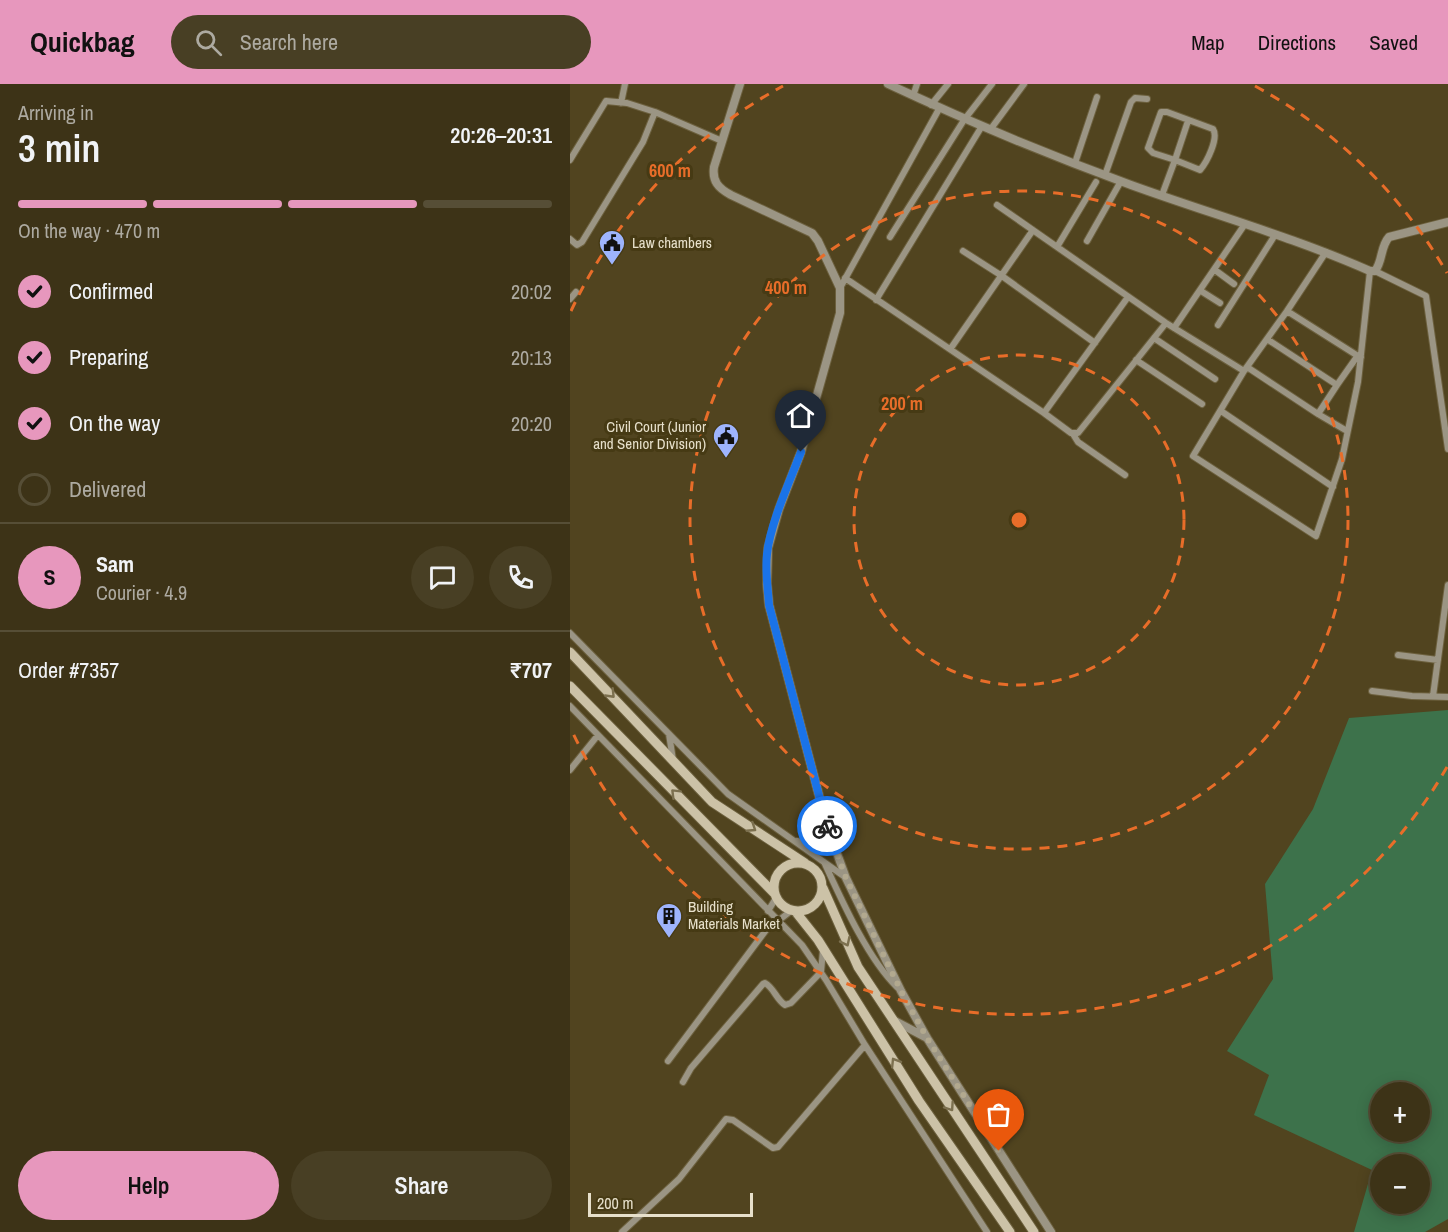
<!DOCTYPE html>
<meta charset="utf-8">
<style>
:root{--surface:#3d3317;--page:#483f24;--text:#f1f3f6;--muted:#adaaa1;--line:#564e36;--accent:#e797bd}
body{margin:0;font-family:"Archivo Narrow",sans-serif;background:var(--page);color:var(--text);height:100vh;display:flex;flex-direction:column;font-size:22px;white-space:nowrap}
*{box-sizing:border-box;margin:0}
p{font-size:20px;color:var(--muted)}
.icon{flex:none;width:33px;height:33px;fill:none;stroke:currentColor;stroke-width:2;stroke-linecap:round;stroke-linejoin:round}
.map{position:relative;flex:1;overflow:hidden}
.sheet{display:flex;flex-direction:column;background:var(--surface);width:570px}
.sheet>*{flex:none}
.controls{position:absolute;left:800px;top:998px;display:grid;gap:12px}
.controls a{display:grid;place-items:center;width:60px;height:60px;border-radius:50%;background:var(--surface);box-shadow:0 3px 15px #0003,0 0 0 2px var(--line);font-size:30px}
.scale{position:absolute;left:18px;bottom:15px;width:165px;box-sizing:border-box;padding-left:6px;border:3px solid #e7e0cb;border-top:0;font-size:16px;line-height:21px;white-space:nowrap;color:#e7e0cb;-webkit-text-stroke:4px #463a14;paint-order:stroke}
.pin{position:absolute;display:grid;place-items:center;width:51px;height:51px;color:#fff;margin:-62px -26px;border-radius:50% 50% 50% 0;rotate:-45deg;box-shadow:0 0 6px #0007}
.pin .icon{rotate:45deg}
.courier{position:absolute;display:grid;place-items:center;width:60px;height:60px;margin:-30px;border:4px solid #1a73e8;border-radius:50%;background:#fff;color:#222;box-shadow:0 2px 8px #0007}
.head em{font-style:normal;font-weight:600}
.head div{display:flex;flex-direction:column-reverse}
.head{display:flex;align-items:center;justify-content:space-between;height:102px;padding:0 18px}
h1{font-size:39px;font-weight:600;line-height:45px}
.bar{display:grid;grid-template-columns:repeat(4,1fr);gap:9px 6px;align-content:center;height:72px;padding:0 18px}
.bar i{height:8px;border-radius:4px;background:var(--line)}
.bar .on{background:var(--accent)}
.bar p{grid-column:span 4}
.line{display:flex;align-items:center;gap:15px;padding:0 18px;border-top:2px solid var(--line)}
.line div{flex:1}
.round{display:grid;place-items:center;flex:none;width:63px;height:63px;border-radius:32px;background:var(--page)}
ol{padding:0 18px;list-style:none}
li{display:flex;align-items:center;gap:18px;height:66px}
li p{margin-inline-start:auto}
li .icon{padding:6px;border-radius:50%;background:var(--accent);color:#111;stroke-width:4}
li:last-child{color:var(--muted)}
li i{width:33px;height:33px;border:3px solid var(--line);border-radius:50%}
.action{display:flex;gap:12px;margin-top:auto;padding:12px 18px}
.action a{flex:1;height:69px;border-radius:36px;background:var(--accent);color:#111;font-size:24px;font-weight:600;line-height:69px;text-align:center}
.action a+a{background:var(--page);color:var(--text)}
header{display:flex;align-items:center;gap:36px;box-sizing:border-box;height:84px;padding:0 30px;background:var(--accent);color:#111}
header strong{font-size:28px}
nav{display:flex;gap:33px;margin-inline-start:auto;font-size:21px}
.search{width:420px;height:54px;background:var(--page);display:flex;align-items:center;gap:15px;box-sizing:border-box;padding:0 21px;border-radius:33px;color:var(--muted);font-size:22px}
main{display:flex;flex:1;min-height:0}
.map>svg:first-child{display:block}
.green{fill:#3d724b;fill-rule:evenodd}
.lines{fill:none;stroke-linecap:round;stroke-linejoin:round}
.minor-casing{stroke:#6c603e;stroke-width:8}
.tertiary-casing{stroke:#6c603e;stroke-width:10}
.secondary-casing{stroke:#6c603e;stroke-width:11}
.minor{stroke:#9b9584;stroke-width:6}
.tertiary{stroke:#9b9584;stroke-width:8}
.secondary{stroke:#ccc2a7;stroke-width:9}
.oneway{stroke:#7c704f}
.done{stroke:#b2a98f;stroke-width:6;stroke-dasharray:0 10.8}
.route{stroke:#1a73e8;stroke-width:8}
.ring{fill:none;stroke:#e86d29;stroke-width:3;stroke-dasharray:10 8}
.labels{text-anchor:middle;stroke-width:6;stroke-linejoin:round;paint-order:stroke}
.poi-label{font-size:15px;fill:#e7e0cb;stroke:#463a14;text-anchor:start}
.centre{fill:#e86d29;stroke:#463a14;stroke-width:3}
.ring-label{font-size:18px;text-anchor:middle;font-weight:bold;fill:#e86d29;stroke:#463a14;stroke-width:6;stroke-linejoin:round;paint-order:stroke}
</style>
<header>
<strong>Quickbag</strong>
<div class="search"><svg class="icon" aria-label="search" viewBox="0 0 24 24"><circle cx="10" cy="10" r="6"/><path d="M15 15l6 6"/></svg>Search here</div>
<nav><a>Map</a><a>Directions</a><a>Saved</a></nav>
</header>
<main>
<section class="sheet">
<div class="head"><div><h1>3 min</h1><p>Arriving in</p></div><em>20:26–20:31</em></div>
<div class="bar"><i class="on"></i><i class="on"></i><i class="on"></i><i></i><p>On the way · 470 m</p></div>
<ol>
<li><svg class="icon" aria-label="check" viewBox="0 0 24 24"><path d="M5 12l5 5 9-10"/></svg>Confirmed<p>20:02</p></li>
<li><svg class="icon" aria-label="check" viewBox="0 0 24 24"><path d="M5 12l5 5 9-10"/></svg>Preparing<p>20:13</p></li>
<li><svg class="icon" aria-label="check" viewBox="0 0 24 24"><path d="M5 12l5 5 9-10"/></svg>On the way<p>20:20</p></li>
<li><i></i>Delivered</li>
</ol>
<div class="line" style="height:108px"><b class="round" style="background:var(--accent);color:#111">S</b><div><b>Sam</b><p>Courier · 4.9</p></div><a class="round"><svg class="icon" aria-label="chat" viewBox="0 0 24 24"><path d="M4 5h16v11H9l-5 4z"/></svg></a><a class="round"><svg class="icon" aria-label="phone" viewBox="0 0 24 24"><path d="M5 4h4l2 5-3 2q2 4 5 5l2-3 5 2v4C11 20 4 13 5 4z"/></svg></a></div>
<div class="line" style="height:78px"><div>Order #7357</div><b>₹707</b></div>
<div class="action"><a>Help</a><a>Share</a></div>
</section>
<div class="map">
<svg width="878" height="1148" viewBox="0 0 878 1148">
<rect width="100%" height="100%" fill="#51441f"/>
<path class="green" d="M878 626V1135L855 1148H784L802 1086 684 1031 699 991 657 967 703 895 695 800 743 725 779 634ZM810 1008H849V1047H810ZM810 1080H849V1119H810Z"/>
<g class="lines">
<g class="minor-casing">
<path id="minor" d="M343 12 347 0
M51 19 55 0
M361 21 378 0
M420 46 454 0
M0 76 36 17 57 19 85 28 152 57
M505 79 527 13
M535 91 561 18 565 14 577 15
M592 111 605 76 583 69 578 64 591 28H597L643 45C649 54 637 78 630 86L605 76 618 37
M427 121 596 239 674 287
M320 153 394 36 422 0
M0 155 7 161 12 158 73 58 85 28
M517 157 551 97
M487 163 526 98
M393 167 432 192 525 259
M756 168 717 227 674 287 623 372 746 452 772 375 788 298 800 187
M645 186 664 200
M805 187 856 212 878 365
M275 194 474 329 558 213
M270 204 369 25
M631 207 650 219
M0 215 6 208
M306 216 412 42
M717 227 788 272
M648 241 705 151
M604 244 675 140
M584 254 645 295
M697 255 767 301 786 274 791 273
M381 264 463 146
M566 276 632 320
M677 283 748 330 777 347
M651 327 763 403
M474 329 501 349H508L596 239
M748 330 767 301
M503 350 508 358 555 391
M0 549 158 710 275 793
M828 571 868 576
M802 607 842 612 878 613
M863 612 878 501
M0 622 232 861 256 896 295 961 417 1148
M99 650 103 676
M0 686 28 651
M227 757 241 761 253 751 257 742
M255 780C272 817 298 875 327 903
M198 827 206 814
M208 837 222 826
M98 977 205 834
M113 998 121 984 193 900 195 899C204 904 206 915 215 921L221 919 251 888 253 866
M52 1148 109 1095 156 1035 163 1036 203 1064 208 1063 295 961"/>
</g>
<g class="tertiary-casing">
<path id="tertiary" d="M170 0 144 83C142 97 148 104 161 111L242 149 248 157 270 204V229L231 368 209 425 198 464 197 500 199 521 257 742 276 794 331 907 357 954 481 1148
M318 0C397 37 479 71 561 101 641 130 723 153 800 187H805C813 177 810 163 819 153L878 138
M323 936 357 954"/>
</g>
<g class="secondary-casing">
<path id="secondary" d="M0 568 142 718 235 779
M0 602 205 810
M204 803a24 24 0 1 1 48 0a24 24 0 1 1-48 0Z
M253 804 288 883 464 1148
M225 827 248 856 349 1017 440 1148"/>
</g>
<use href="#minor" class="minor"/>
<use href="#tertiary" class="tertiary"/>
<use href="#secondary" class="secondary"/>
</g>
<defs><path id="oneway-chevron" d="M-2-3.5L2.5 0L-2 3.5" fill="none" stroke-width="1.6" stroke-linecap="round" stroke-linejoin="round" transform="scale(1.5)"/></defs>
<g class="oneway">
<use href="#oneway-chevron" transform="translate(41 610) rotate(46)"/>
<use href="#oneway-chevron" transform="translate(105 709) rotate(-135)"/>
<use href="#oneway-chevron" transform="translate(182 744) rotate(33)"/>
<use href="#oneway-chevron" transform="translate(276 858) rotate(64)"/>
<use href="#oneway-chevron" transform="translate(325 978) rotate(-122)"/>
<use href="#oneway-chevron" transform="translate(380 1023) rotate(56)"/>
</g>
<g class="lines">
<path class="done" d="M257 742 276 794 331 907 357 954 429 1067"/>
<path class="route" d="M231 368C220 397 200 440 197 470 195 487 198 505 199 521L257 742"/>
</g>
<g class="ring">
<circle cx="449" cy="436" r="165"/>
<circle cx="449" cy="436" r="329"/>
<path d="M877 683A494 494 0 0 1 1 645M1 227A494 494 0 0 1 213 2M685 2A494 494 0 0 1 877 189"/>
</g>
<defs>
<g id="civic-pin" transform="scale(1.35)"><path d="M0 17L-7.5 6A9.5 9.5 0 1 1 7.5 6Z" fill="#9eb4fd" stroke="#463a14"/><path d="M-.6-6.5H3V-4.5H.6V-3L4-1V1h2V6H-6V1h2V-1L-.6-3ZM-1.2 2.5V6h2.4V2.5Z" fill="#111"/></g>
<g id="building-pin" transform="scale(1.35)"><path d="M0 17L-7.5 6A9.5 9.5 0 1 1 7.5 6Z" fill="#9eb4fd" stroke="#463a14"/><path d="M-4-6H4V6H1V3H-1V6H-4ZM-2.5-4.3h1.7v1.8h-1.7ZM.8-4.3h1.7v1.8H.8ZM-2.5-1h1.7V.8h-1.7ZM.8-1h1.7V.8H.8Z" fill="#111"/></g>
</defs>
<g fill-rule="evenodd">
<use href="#civic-pin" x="42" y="159"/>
<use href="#civic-pin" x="156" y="352"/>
<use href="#building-pin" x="99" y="832"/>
</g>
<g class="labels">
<g class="poi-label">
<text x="62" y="164">Law chambers</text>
<text x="136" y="348" text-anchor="end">Civil Court (Junior<tspan x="136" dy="17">and Senior Division)</tspan></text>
<text x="118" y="828">Building<tspan x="118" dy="17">Materials Market</tspan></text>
</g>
</g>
<circle cx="449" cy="436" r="9" class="centre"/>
<g class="ring-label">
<text x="100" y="93">600 m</text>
<text x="216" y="210">400 m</text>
<text x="332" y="326">200 m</text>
</g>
</svg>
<div class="controls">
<a>+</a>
<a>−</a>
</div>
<div class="scale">200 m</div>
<div class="pin" style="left:429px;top:1067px;background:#ea580c"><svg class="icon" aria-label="bag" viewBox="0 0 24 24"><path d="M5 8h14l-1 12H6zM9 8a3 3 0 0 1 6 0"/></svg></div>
<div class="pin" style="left:231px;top:368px;background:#1f2937"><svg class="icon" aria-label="home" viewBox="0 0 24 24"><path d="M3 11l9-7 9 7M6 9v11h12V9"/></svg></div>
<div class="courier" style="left:257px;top:742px"><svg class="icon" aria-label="bike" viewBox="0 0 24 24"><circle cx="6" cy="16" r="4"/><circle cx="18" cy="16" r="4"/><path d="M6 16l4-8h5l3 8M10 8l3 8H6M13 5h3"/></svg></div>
</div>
</main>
